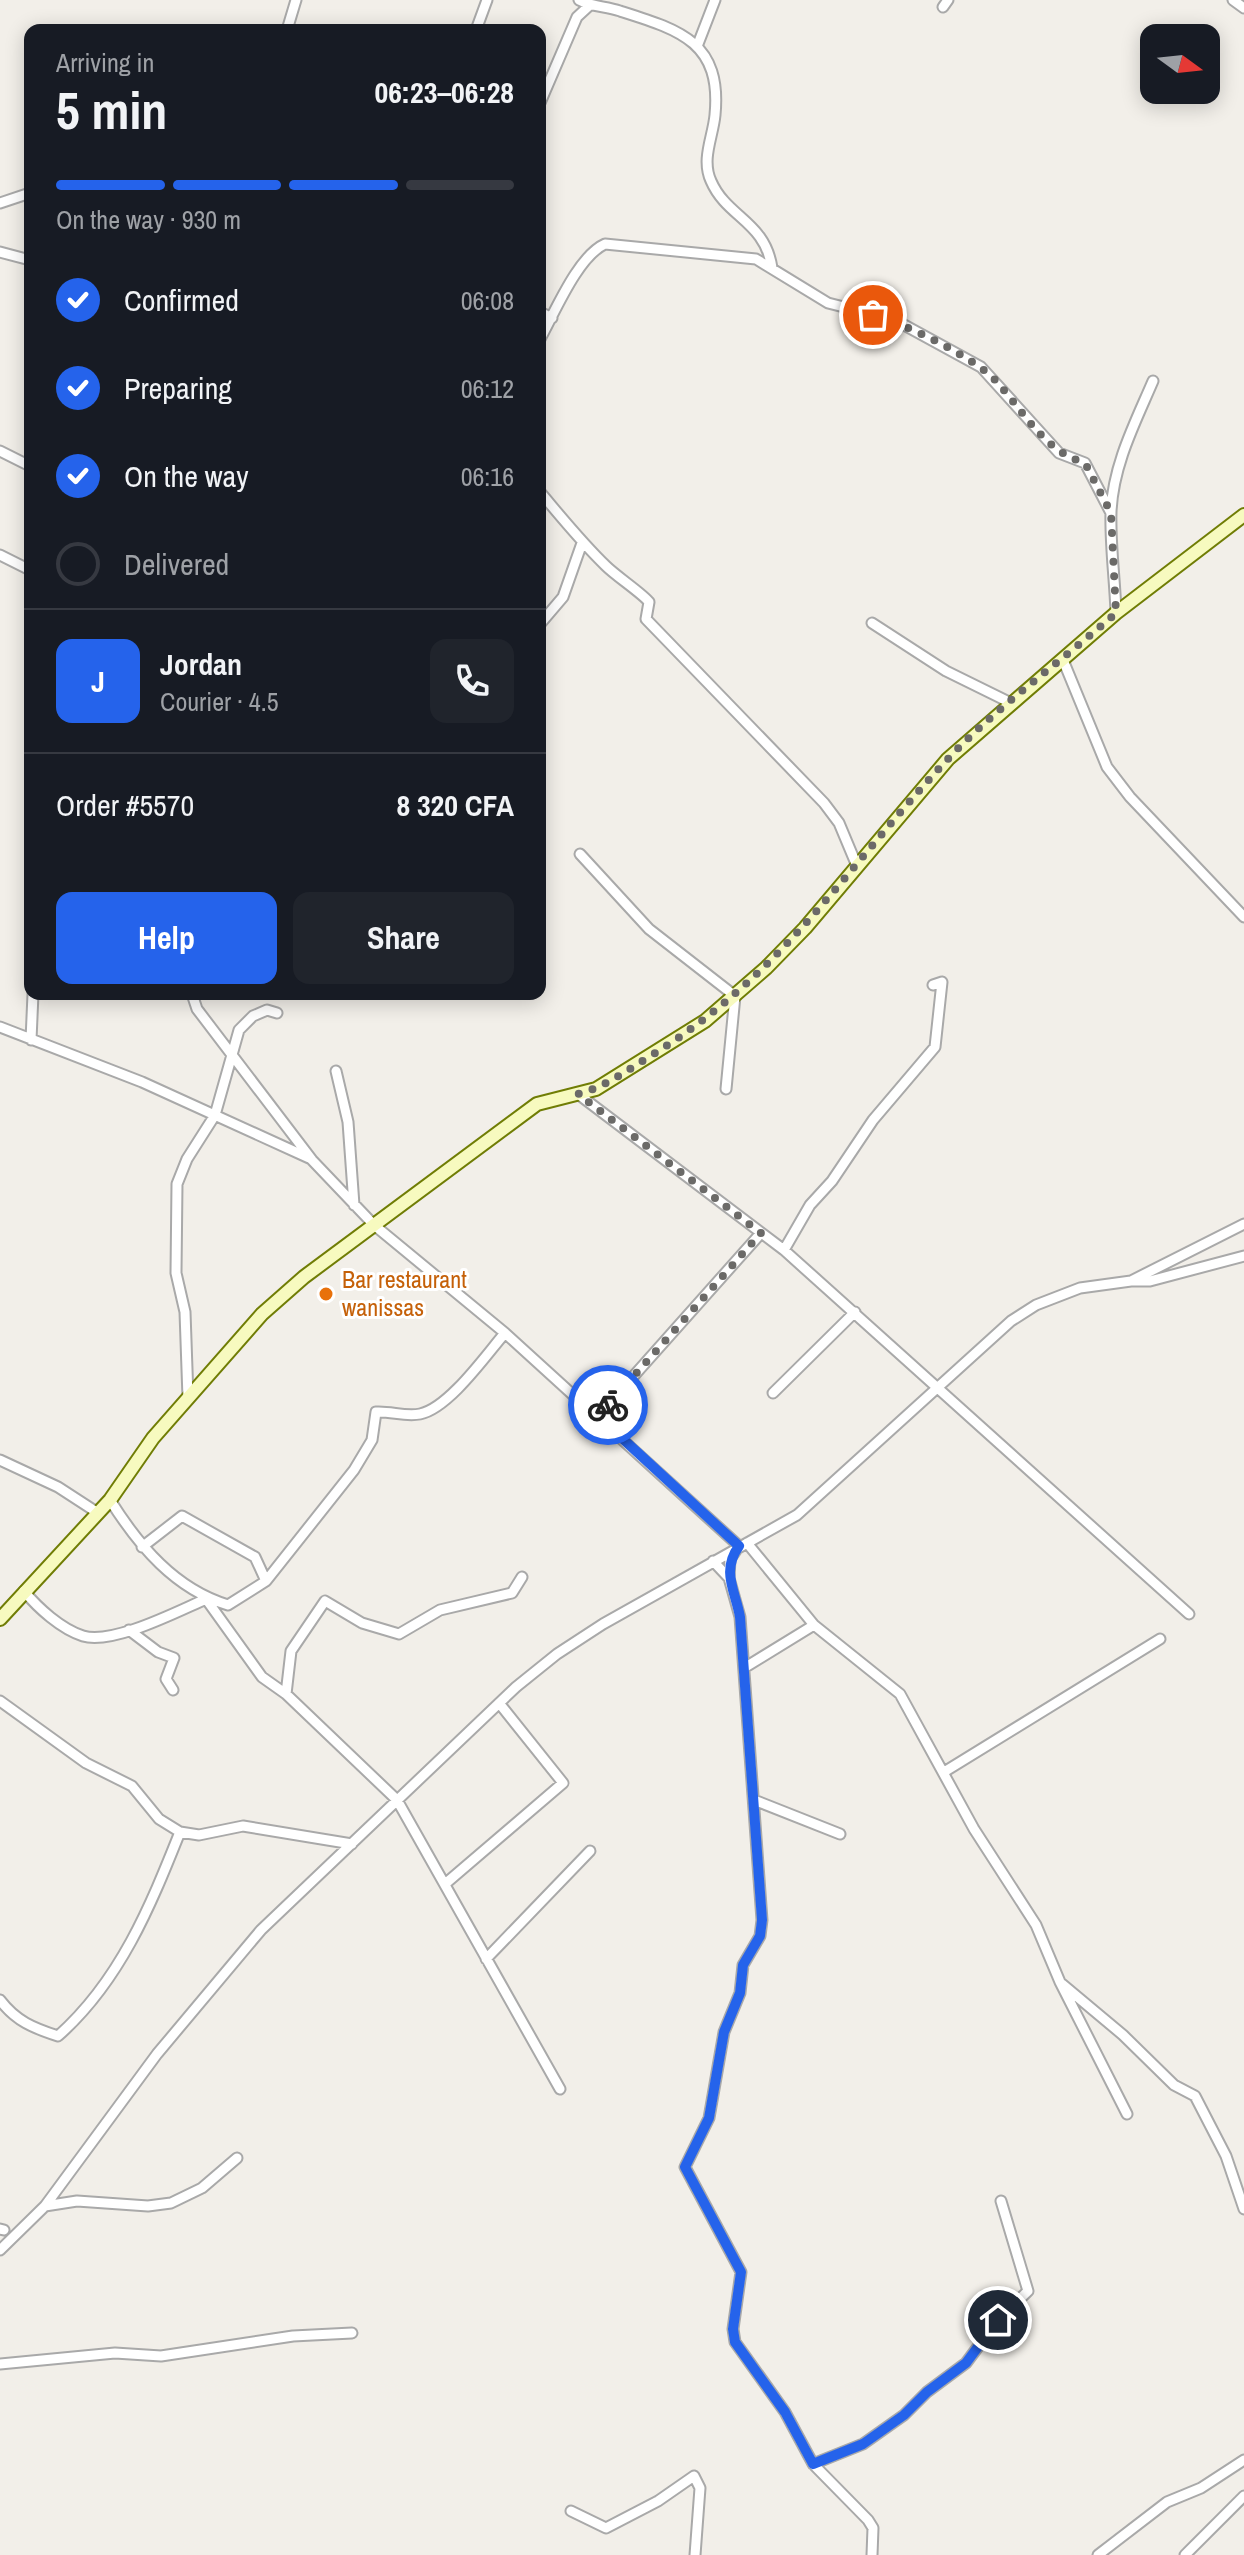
<!DOCTYPE html>
<meta charset="utf-8">
<style>
:root{--surface:#171b24;--page:#20242c;--text:#f1f3f6;--muted:#9ea1a6;--line:#363941;--accent:#2563eb}
body{margin:0;font-family:"Archivo Narrow",sans-serif;background:var(--page);color:var(--text);height:100vh;display:flex;flex-direction:column;font-size:30px;white-space:nowrap}
*{box-sizing:border-box;margin:0}
p{font-size:26px;color:var(--muted)}
.icon{flex:none;width:44px;height:44px;fill:none;stroke:currentColor;stroke-width:2;stroke-linecap:round;stroke-linejoin:round}
.map{position:relative;flex:1;overflow:hidden}
.drawer{position:absolute;left:24px;top:24px;width:522px;height:976px;display:flex;flex-direction:column;background:var(--surface);border-radius:16px;box-shadow:0 4px 20px #0003}
.drawer>*{flex:none}
.needle{width:52px;rotate:105deg}
.controls{position:absolute;left:1140px;top:24px;display:grid;gap:16px}
.controls a{display:grid;place-items:center;width:80px;height:80px;border-radius:16px;background:var(--surface);box-shadow:0 4px 20px #0003;font-size:40px}
.pin{position:absolute;display:grid;place-items:center;width:68px;height:68px;color:#fff;margin:-34px;border:4px solid #fff;border-radius:50%;box-shadow:0 2px 8px #0007}
.courier{position:absolute;display:grid;place-items:center;width:80px;height:80px;margin:-40px;border:6px solid #2563eb;border-radius:50%;background:#fff;color:#222;box-shadow:0 2px 10px #0007}
.summary em{font-style:normal;font-weight:700}
.summary div{display:flex;flex-direction:column-reverse}
.summary{display:flex;align-items:center;justify-content:space-between;height:136px;padding:0 32px}
h1{font-size:52px;font-weight:700;line-height:60px}
.bar{display:grid;grid-template-columns:repeat(4,1fr);gap:12px 8px;align-content:center;height:96px;padding:0 32px}
.bar i{height:10px;border-radius:6px;background:var(--line)}
.bar .current{background:var(--accent)}
.bar p{grid-column:span 4}
.line{display:flex;align-items:center;gap:20px;padding:0 32px;border-top:2px solid var(--line)}
.line div{flex:1}
.round{display:grid;place-items:center;flex:none;width:84px;height:84px;border-radius:16px;background:var(--page)}
ol{padding:0 32px;list-style:none}
li{display:flex;align-items:center;gap:24px;height:88px}
li p{margin-inline-start:auto}
li .icon{padding:8px;border-radius:50%;background:var(--accent);color:#fff;stroke-width:4}
li:last-child{color:var(--muted)}
li i{width:44px;height:44px;border:4px solid var(--line);border-radius:50%}
.primary-button{display:flex;gap:16px;margin-top:auto;padding:16px 32px}
.primary-button a{flex:1;height:92px;border-radius:16px;background:var(--accent);color:#fff;font-size:32px;font-weight:700;line-height:92px;text-align:center}
.primary-button a+a{background:var(--page);color:var(--text)}
.map>svg:first-child{display:block}
.lines{fill:none;stroke-linecap:round;stroke-linejoin:round}
.minor-casing{stroke:#a9a9a9;stroke-width:13}
.secondary-casing{stroke:#707d05;stroke-width:16}
.minor{stroke:#fff;stroke-width:9}
.secondary{stroke:#f7fabf;stroke-width:12}
.done{stroke:#6b6a68;stroke-width:8;stroke-dasharray:0 14.4}
.route{stroke:#2563eb;stroke-width:10}
.food-dot{fill:#e8710a;stroke:#fff;stroke-width:3}
.labels{text-anchor:middle;stroke-width:6;stroke-linejoin:round;paint-order:stroke}
.food-label{font-size:24px;fill:#c56008;stroke:#fff;text-anchor:start}
</style>
<div class="map">
<svg width="1244" height="2555" viewBox="0 0 1244 2555">
<rect width="100%" height="100%" fill="#f2efe9"/>
<g class="lines">
<g class="minor-casing">
<path id="minor" d="M579 0C592 7 606 6 620 11 680 30 722 42 715 115 713 137 701 159 711 181 727 218 765 221 772 268
M1233 0 1244 8
M943 7 948 0
M287 30 296 0
M476 30 487 0
M698 44 715 0
M540 103 577 17 590 5
M0 203 30 193
M0 252 30 260
M540 312 552 318
M540 339C555 312 578 256 605 244L756 259 828 303 895 320 981 367 1059 453 1085 463 1111 513
M0 451 30 466
M540 492C562 518 582 543 606 566 616 576 643 594 649 602L646 619 824 803 839 823 857 866
M0 555 30 570
M1116 613C1115 580 1110 545 1111 512 1113 465 1135 423 1153 381
M872 623 946 671 1011 703
M540 624 563 597 582 543
M1063 660 1107 767 1130 797 1244 917
M580 854 649 929 735 996 726 1089
M192 994 197 1009 312 1160 374 1225 505 1333 739 1546 730 1559 729 1578
M0 1027 142 1082 309 1158
M31 1040 33 994
M336 1071 348 1122 354 1205
M578 1094 784 1250 1189 1614
M784 1250 810 1205 832 1181 873 1120 935 1047 942 982 933 985
M1134 1281H1150L1244 1256
M773 1393 855 1312
M188 1398 185 1312 176 1273 177 1184 187 1159 215 1115 239 1030 253 1016 267 1010 277 1013
M598 1416 761 1233
M0 1460 58 1487 98 1513
M110 1500C139 1546 175 1589 228 1605L266 1581 354 1470 372 1440 376 1412C391 1411 405 1417 420 1414 449 1408 486 1355 505 1333
M747 1543 814 1625 900 1694 974 1829 1036 1925 1060 1982 1127 2114
M142 1547 182 1516 255 1557 266 1581
M713 1561 729 1578 740 1617 762 1920 760 1936 743 1965 740 1993 724 2032 709 2118 685 2167 741 2272 733 2329 735 2342 785 2412 813 2464 868 2520 873 2528 872 2555
M24 1591C38 1608 61 1629 83 1636 113 1645 178 1611 206 1599
M206 1599 262 1677 286 1694 397 1800 560 2089
M129 1630 158 1652 174 1658 166 1679 173 1690
M744 1668 814 1625
M286 1694 291 1651 325 1601 362 1623 399 1634 440 1610 512 1593 522 1577
M0 1701 86 1763 132 1786 159 1819 180 1832 199 1835 243 1826 352 1844
M944 1772 1160 1639
M754 1800 840 1834
M445 1884 563 1783 499 1703
M486 1959 590 1851
M1062 1984 1123 2035 1174 2085 1195 2096 1226 2156 1244 2209
M0 2000C16 2021 33 2028 58 2036 120 1981 150 1907 180 1832
M45 2206 77 2201 148 2206 171 2203 202 2188 237 2158
M0 2229 4 2230
M0 2250 45 2206 157 2054 261 1930 516 1687 557 1654 603 1624 797 1515 1011 1321 1036 1305 1080 1288 1131 1281 1244 1224
M0 2364 115 2353 161 2356 293 2336 352 2333
M813 2464 863 2444 904 2415 927 2392 966 2363 998 2320 1028 2291 1001 2201
M571 2511 606 2528 658 2501 694 2476 700 2488 695 2555
M1098 2555 1167 2502 1201 2488 1244 2460
M1185 2555 1244 2496"/>
</g>
<g class="secondary-casing">
<path id="secondary" d="M0 1619 110 1500 153 1438 262 1314 304 1277 537 1104 596 1089 705 1021 766 968 805 928 948 759 1116 613 1244 515"/>
</g>
<use href="#minor" class="minor"/>
<use href="#secondary" class="secondary"/>
</g>
<g class="lines">
<path class="done" d="M608 1405 761 1233 578 1094C604 1087 625 1072 647 1058 781 977 844 870 947 760 997 706 1061 662 1116 613L1111 513 1085 463C1044 451 1024 412 997 382 976 358 904 323 873 315"/>
<path class="route" d="M608 1405 598 1416 739 1546C721 1571 735 1590 740 1617L762 1920 760 1936 743 1965 740 1993 724 2032 709 2118 685 2167 741 2272 733 2329 735 2342 785 2412 813 2464 863 2444 904 2415 927 2392 966 2363 998 2320"/>
</g>
<circle class="food-dot" cx="326" cy="1294" r="8"/>
<g class="labels">
<g class="food-label">
<text x="342" y="1288">Bar restaurant<tspan x="342" dy="28">wanissas</tspan></text>
</g>
</g>
</svg>
<div class="controls">
<a><svg class="needle" viewBox="-14 -14 28 28"><path d="M0-13l5 13h-10z" fill="#e53935"/><path d="M0 13l5-13h-10z" fill="#9ea1a6"/></svg></a>
</div>
<div class="pin" style="left:873px;top:315px;background:#ea580c"><svg class="icon" aria-label="bag" viewBox="0 0 24 24"><path d="M5 8h14l-1 12H6zM9 8a3 3 0 0 1 6 0"/></svg></div>
<div class="pin" style="left:998px;top:2320px;background:#1f2937"><svg class="icon" aria-label="home" viewBox="0 0 24 24"><path d="M3 11l9-7 9 7M6 9v11h12V9"/></svg></div>
<div class="courier" style="left:608px;top:1405px"><svg class="icon" aria-label="bike" viewBox="0 0 24 24"><circle cx="6" cy="16" r="4"/><circle cx="18" cy="16" r="4"/><path d="M6 16l4-8h5l3 8M10 8l3 8H6M13 5h3"/></svg></div>
<section class="drawer">
<div class="summary"><div><h1>5 min</h1><p>Arriving in</p></div><em>06:23–06:28</em></div>
<div class="bar"><i class="current"></i><i class="current"></i><i class="current"></i><i></i><p>On the way · 930 m</p></div>
<ol>
<li><svg class="icon" aria-label="check" viewBox="0 0 24 24"><path d="M5 12l5 5 9-10"/></svg>Confirmed<p>06:08</p></li>
<li><svg class="icon" aria-label="check" viewBox="0 0 24 24"><path d="M5 12l5 5 9-10"/></svg>Preparing<p>06:12</p></li>
<li><svg class="icon" aria-label="check" viewBox="0 0 24 24"><path d="M5 12l5 5 9-10"/></svg>On the way<p>06:16</p></li>
<li><i></i>Delivered</li>
</ol>
<div class="line" style="height:144px"><b class="round" style="background:var(--accent);color:#fff">J</b><div><b>Jordan</b><p>Courier · 4.5</p></div><a class="round"><svg class="icon" aria-label="phone" viewBox="0 0 24 24"><path d="M5 4h4l2 5-3 2q2 4 5 5l2-3 5 2v4C11 20 4 13 5 4z"/></svg></a></div>
<div class="line" style="height:104px"><div>Order #5570</div><b>8 320 CFA</b></div>
<div class="primary-button"><a>Help</a><a>Share</a></div>
</section>
</div>
